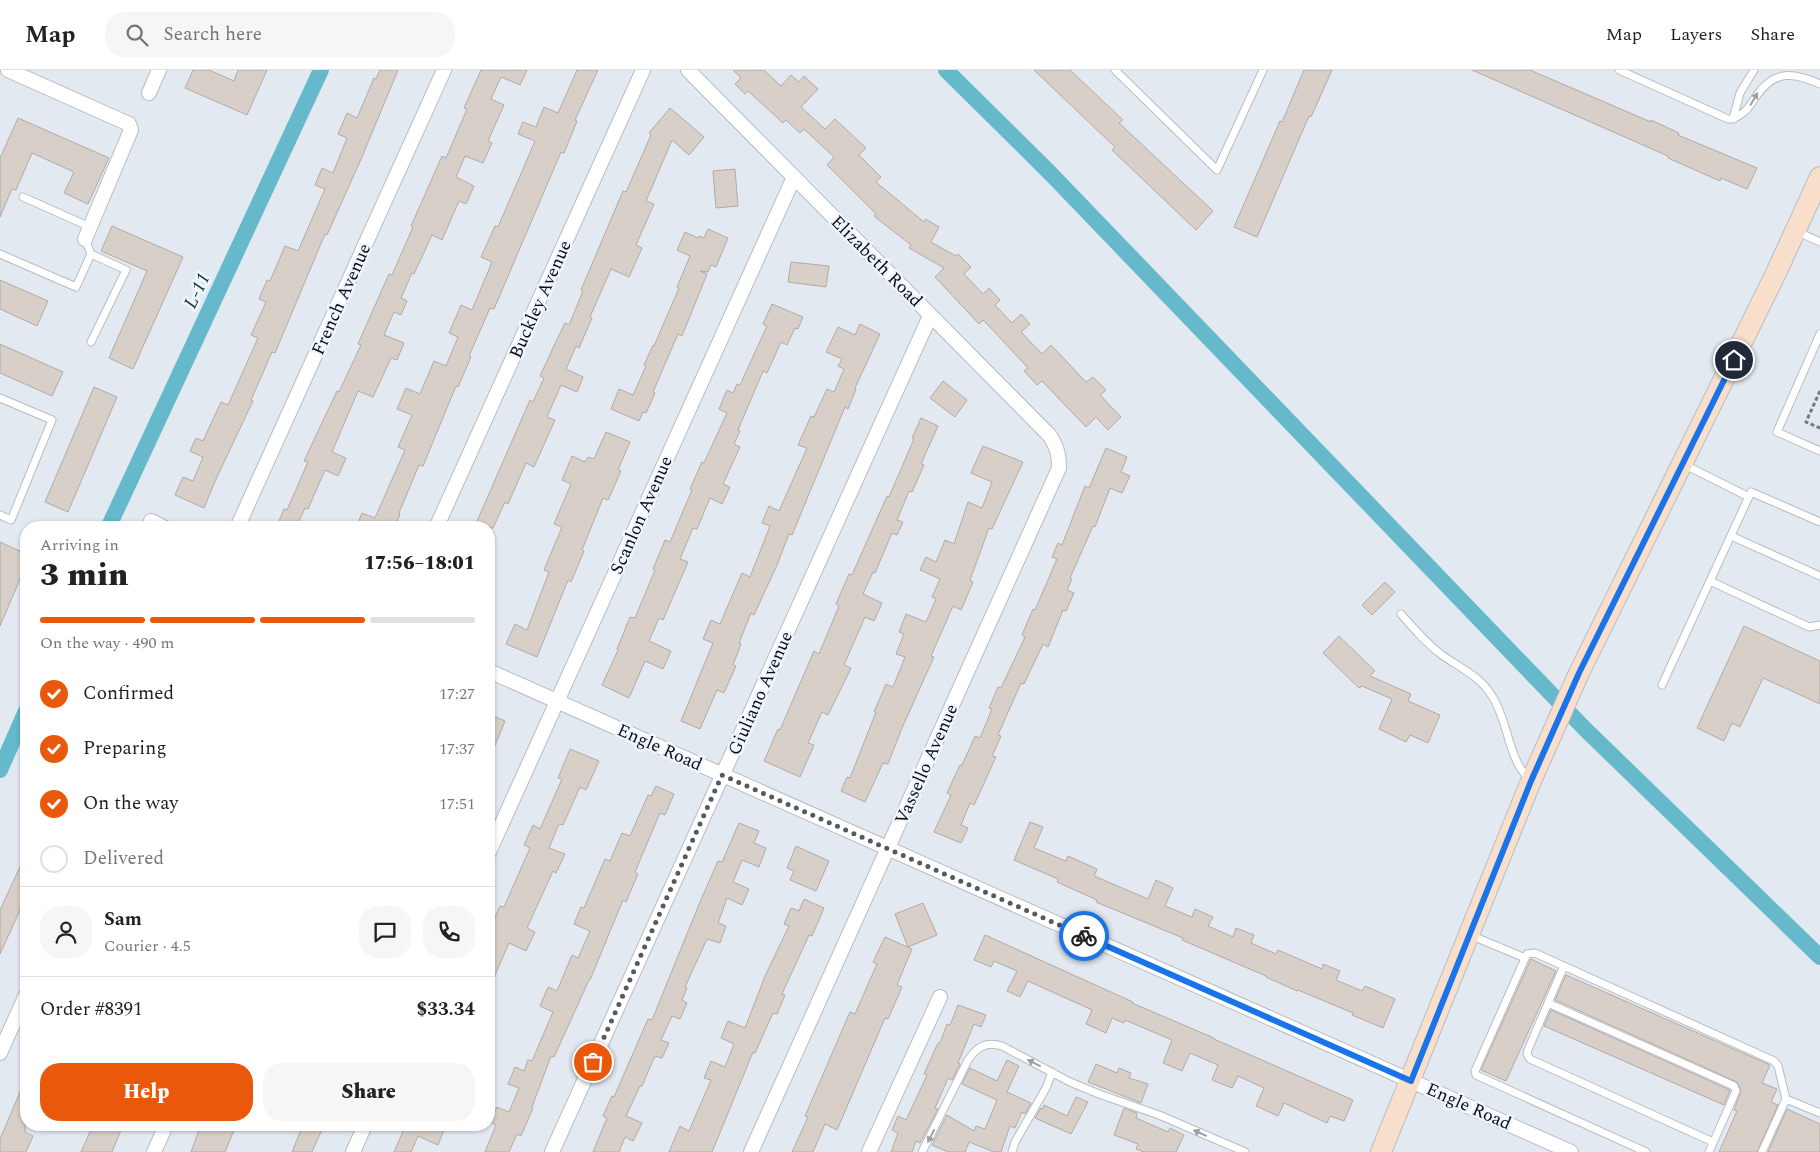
<!DOCTYPE html>
<meta charset="utf-8">
<style>
:root{--surface:#fff;--page:#f6f6f6;--text:#222;--muted:#767676;--line:#e0e0e0;--accent:#ea580c}
body{margin:0;font-family:Spectral,serif;background:var(--page);color:var(--text);height:100vh;display:flex;flex-direction:column;font-size:19px;white-space:nowrap}
*{box-sizing:border-box;margin:0}
p{font-size:16px;color:var(--muted)}
.icon{flex:none;width:28px;height:28px;fill:none;stroke:currentColor;stroke-width:2;stroke-linecap:round;stroke-linejoin:round}
.map{position:relative;flex:1;overflow:hidden}
.side{position:absolute;left:20px;top:451px;width:475px;height:610px;display:flex;flex-direction:column;background:var(--surface);border-radius:20px;box-shadow:0 1px 4px #0004}
.side>*{flex:none}
.pin{position:absolute;display:grid;place-items:center;width:42px;height:42px;color:#fff;margin:-21px;border:2px solid #fff;border-radius:50%;box-shadow:0 1px 5px #0007}
.courier{position:absolute;display:grid;place-items:center;width:50px;height:50px;margin:-25px;border:4px solid #1a73e8;border-radius:50%;background:#fff;color:#222;box-shadow:0 1px 6px #0007}
.head em{font-style:normal;font-weight:800}
.head div{display:flex;flex-direction:column-reverse}
.head{display:flex;align-items:center;justify-content:space-between;height:85px;padding:0 20px}
h1{font-size:32px;font-weight:800;line-height:38px}
.bar{display:grid;grid-template-columns:repeat(4,1fr);gap:8px 5px;align-content:center;height:60px;padding:0 20px}
.bar i{height:6px;border-radius:4px;background:var(--line)}
.bar .active{background:var(--accent)}
.bar p{grid-column:span 4}
.line{display:flex;align-items:center;gap:12px;padding:0 20px;border-top:1px solid var(--line)}
.line div{flex:1}
.round{display:grid;place-items:center;flex:none;width:52px;height:52px;border-radius:20px;background:var(--page)}
ol{padding:0 20px;list-style:none}
li{display:flex;align-items:center;gap:15px;height:55px}
li p{margin-inline-start:auto}
li .icon{padding:5px;border-radius:50%;background:var(--accent);color:#fff;stroke-width:4}
li:last-child{color:var(--muted)}
li i{width:28px;height:28px;border:2px solid var(--line);border-radius:50%}
.button{display:flex;gap:10px;margin-top:auto;padding:10px 20px}
.button a{flex:1;height:58px;border-radius:20px;background:var(--accent);color:#fff;font-size:20px;font-weight:800;line-height:58px;text-align:center}
.button a+a{background:var(--page);color:var(--text)}
header{display:flex;align-items:center;gap:30px;box-sizing:border-box;height:70px;padding:0 25px;background:var(--surface);border-bottom:1px solid var(--line)}
header strong{font-size:24px}
nav{display:flex;gap:28px;margin-inline-start:auto;font-size:18px}
.search{width:350px;height:45px;background:var(--page);display:flex;align-items:center;gap:12px;box-sizing:border-box;padding:0 18px;border-radius:20px;color:var(--muted);font-size:19px}
.map>svg:first-child{display:block}
.lines{fill:none;stroke-linecap:round;stroke-linejoin:round}
.canal{stroke:#65b9cb;stroke-width:16}
.building{fill:#d7cfc8;stroke:#b2aaa4}
.lane-casing{stroke:#b7bcc4;stroke-width:9}
.street-casing{stroke:#b7bcc4;stroke-width:16}
.secondary-casing{stroke:#b7bcc4;stroke-width:22}
.path{stroke:#767a7f;stroke-width:3;stroke-dasharray:4 2.5;stroke-linecap:butt}
.lane{stroke:#fff;stroke-width:7}
.street{stroke:#fff;stroke-width:14}
.secondary{stroke:#f8dfcc;stroke-width:20}
.oneway{fill:#9d9e9f}
.done{stroke:#56595e;stroke-width:5;stroke-dasharray:0 9}
.route{stroke:#1a73e8;stroke-width:6}
.labels{text-anchor:middle;stroke-width:5;stroke-linejoin:round;paint-order:stroke}
.street-label{font-size:18px;fill:#0a0c0f;stroke:#f0f6ff}
.water-label{font-size:19px;font-style:italic;fill:#103841;stroke:#f0f6ff}
</style>
<header>
<strong>Map</strong>
<div class="search"><svg class="icon" aria-label="search" viewBox="0 0 24 24"><circle cx="10" cy="10" r="6"/><path d="M15 15l6 6"/></svg>Search here</div>
<nav><a>Map</a><a>Layers</a><a>Share</a></nav>
</header>
<div class="map">
<svg width="1820" height="1082" viewBox="0 0 1820 1082">
<rect width="100%" height="100%" fill="#e3e9f1"/>
<g class="lines">
<path class="canal" d="M946 0 1051 104 1585 659 1820 887
M108 458 321 0
M0 700 26 641"/>
</g>
<path class="building" d="M193 0H209L234 11 238 0H267L247 45 185 18Z
M380 0H398L362 87 327 165 325 164 275 283 272 282 251 330 253 331 216 409 204 438 175 425 183 407 193 411 203 387 190 381 196 368 203 371 221 332 228 335 258 268 251 265 266 232 259 229 267 210 270 211 285 176 298 181 325 119 315 115 322 98 333 103 347 68 338 64 347 43 357 48 374 8 376 9Z
M481 0H527L520 15 501 7 491 29 504 35 488 71 492 73 483 93 465 86 456 107 474 116 466 134 459 131 442 170 432 165 414 204 412 203 401 228 407 231 401 245 394 242 384 265 404 273 397 290 391 288 373 327 358 321 332 382 346 388 338 406 325 400 308 439 305 438 296 458H276L284 439 287 440 308 392 304 391 337 321 339 322 361 275 358 274 389 204 392 205 413 157 411 156 442 86 446 88 467 39 464 38Z
M577 0H598L575 50 577 51 564 83 561 82 494 239 490 238 469 286 471 287 458 317 456 316 423 396 419 395 399 443 400 444 395 457 396 458H356L362 443 375 448 405 380 398 377 412 345 397 339 406 318 420 324 434 291 446 296 458 267 449 263 461 235 472 240 492 192 481 187 495 156 498 157 535 71 518 64 523 52 536 57 544 37 558 43Z
M733 0H764L781 16 791 5 799 12 804 6 818 19 801 37 825 59 835 49 866 78 859 85 881 107 876 112 924 152 926 149 939 157 931 172 956 186 958 184 971 197 964 204 983 224 989 218 1000 230 995 235 1012 253 1021 244 1030 254 1021 262 1042 284 1051 275 1086 312 1093 307 1106 320 1100 325 1121 347 1108 360 1096 347 1086 357 1042 311 1037 315 1024 301 1028 298 990 257 983 250 979 254 935 207 944 198 909 178 911 175 874 146 876 144 827 95 834 87 804 59 800 63 786 50 783 53 748 21 745 24 735 14 741 8Z
M1034 0H1070L1123 50 1119 53 1213 141 1196 160 1112 80 1115 77Z
M1304 0H1332L1311 47 1309 46 1257 167 1234 157 1280 51 1282 52Z
M1472 0H1530L1651 52V50L1679 63 1678 65 1757 98 1747 119 1721 108 1720 111 1668 88V86Z
M670 38 704 67 689 85 672 70 646 131 654 134 636 175 642 178 629 207 611 199 590 247 592 248 579 278 576 276 566 299 583 307 577 322 561 315 547 347 555 350 534 397 526 393 508 434 505 432 493 458H474L530 330 533 332 544 308 540 306 553 278 565 253 569 255 583 221 581 220 623 121 626 122 651 65 649 63Z
M18 48 109 88 88 134 64 123 74 102 32 83 16 120 12 119 0 147V88Z
M735 99 738 136 716 138 713 101Z
M112 156 183 187 133 299 109 288 147 201 101 181Z
M708 159 728 168 716 197 711 195 708 202 700 201 707 204 682 266 678 264 653 322 655 323 646 343 643 342 639 351 611 339 619 319 633 325 646 296 644 295 653 275 654 276 679 218 677 217 690 186 677 180 685 162 698 168 699 166 704 168Z
M791 192 829 196 826 217 788 212Z
M0 210 48 231 37 256 0 239Z
M772 234 803 247 798 259 795 258 787 275 781 272 767 303 763 301 738 360 740 361 734 374 740 377 723 414 730 417 722 434 710 428 697 459 693 458 680 489 688 492 663 550 659 548 649 571 671 581 663 599 645 591 629 628 602 615 618 580 617 579 630 547 635 548 655 500 653 499 665 470 670 472 692 420 690 419 702 392 704 393 727 343 719 339 727 320 733 323 737 314 740 315 767 256 763 254Z
M860 254 880 264 855 318 856 319 848 339 845 337 792 465 789 464 777 495 754 545 751 543 739 573 741 574 733 595 736 596 724 623 717 620 700 659 681 651 713 573 703 569 711 550 720 554 742 503 750 507 770 456 762 453 769 436 779 441 807 378 798 375 811 346 814 347 827 319 834 322 844 299 838 296 842 289 826 282 838 257 855 265Z
M0 274 63 302 52 326 0 303Z
M943 311 967 330 955 347 930 328Z
M94 317 117 327 68 442 45 432Z
M921 348 938 356 921 394 924 395 912 422 909 421 897 450 903 452 897 465 892 463 875 503 873 502 863 524 882 533 874 551 865 547 844 595 851 598 828 645 822 642 808 673 814 675 800 707 764 691 778 659 780 660 814 581 819 584 839 536 836 534 849 504 852 505 887 426 889 427 914 369 912 368Z
M606 362 630 372 618 400 621 401 608 430 603 428 582 480 584 481 571 512 568 510 537 587 506 574 515 554 527 560 549 502 544 500 562 457 554 454 571 414 562 410 572 386 585 392 588 387 594 389Z
M983 376 1023 392 992 459 989 458 970 510 973 512 961 540 953 536 931 586 934 587 902 658 888 694 883 693 865 732 841 721 847 707 850 708 876 642H874L886 614 893 617 905 587 896 584 904 564 899 562 906 544 926 552 936 529 932 527 940 509 920 500 926 487 936 492 945 470 954 474 968 432 982 438 992 412 971 403Z
M1106 378 1127 387 1121 402 1130 406 1122 423 1110 418 1095 457 1093 456 1070 508 1072 509 1067 520 1074 523 1066 541 1063 540 1048 577 1043 574 1024 614 1021 613 998 665 1001 666 992 686 996 687 974 735 970 733 961 755 968 758 961 773 934 762 951 725 947 723 960 695H962L975 666 980 668 992 639 989 638 998 617 1001 618 1025 567 1022 565 1033 539 1035 540 1057 489 1052 487 1058 473 1062 475 1085 416 1089 418Z
M0 472 26 484V511L20 509 0 556Z
M1385 512 1395 522 1372 545 1362 535Z
M1744 556 1820 591V634L1763 608 1740 657 1732 653 1724 671 1697 658Z
M1339 566 1375 601 1370 606 1411 624 1408 631 1440 645 1428 673 1410 665 1406 672 1379 659 1392 629 1362 616 1359 618 1323 583Z
M489 644 505 651 489 690Z
M570 679 599 691 586 720 580 717 563 755 559 754 549 778 565 784 556 803 553 801 527 858 535 862 526 881 509 873 489 919V862L500 836 504 837 530 778 524 775 533 755 540 759 562 709 558 708Z
M656 716 674 724 665 745 660 743 635 802 638 804 626 832 623 830 590 910H589L554 987 551 986 532 1037 533 1038 521 1066 517 1064 509 1082H485L496 1055 490 1052 497 1037 509 1042 519 1018 508 1014 515 997 524 1001 528 990 532 991 553 942 540 936 548 917 557 921 572 885 578 888 590 861 574 854 581 837 584 838 605 789 610 791 622 763 630 766 648 725 651 726Z
M1030 752 1043 757 1034 778 1066 791 1068 786 1097 799 1094 806 1148 829 1156 810 1173 818 1165 836 1192 847 1195 839 1213 847 1208 856 1233 867 1236 858 1254 865 1251 873 1276 884 1278 880 1322 899 1323 894 1340 901 1336 910 1362 921 1365 916 1395 929 1383 958 1352 945 1353 943 1298 920 1297 921 1266 907V906L1182 870 1183 868 1096 832 1097 830 1057 812 1058 809 1014 790Z
M739 753 759 761 754 773 766 778 759 797 742 790 733 812 749 819 742 835 727 828 718 853 726 856 720 873 707 869 685 917 687 918 682 930 687 933 680 949 672 946 661 970 669 973 662 988 655 986 642 1016H640L626 1046 642 1053 633 1071 625 1067 619 1082H593L607 1048 603 1046 612 1026 614 1027 648 949 652 950 700 832 718 791 722 792Z
M796 776 829 791 816 821 790 810 794 801 787 798Z
M26 784V827L0 884V840Z
M804 829 824 838 812 866 809 865 782 924 785 925 777 944 773 943 755 983 753 982 712 1082H669L680 1056 689 1061 711 1010 704 1008 711 991 725 997 734 974 721 968 728 951 745 958 765 906 789 856 784 854 791 838 799 841Z
M923 833 937 865 908 877 895 844Z
M985 865 1133 932 1132 933 1214 968V969L1353 1030 1344 1051 1330 1046 1327 1053 1284 1033 1278 1046 1256 1036 1264 1018 1238 1006 1232 1018 1212 1010 1218 995 1190 983 1182 1001 1163 993 1172 970 1125 950 1124 953 1112 948 1106 963 1086 954 1092 940 1028 911 1020 927 1007 921 1017 901 994 891 991 897 974 890Z
M885 867 912 879 897 915 902 917 888 949 885 948 837 1060 825 1054 813 1082H792L808 1047 805 1046 850 942 855 944 877 894 873 892Z
M1531 889 1556 901 1506 1011 1481 1000Z
M1566 905 1770 995 1762 1013 1777 1019 1771 1032 1778 1035 1757 1082H1719L1737 1041 1734 1040 1741 1021 1737 1012 1555 930Z
M958 935 986 945 981 957 974 954 958 993 960 994 952 1010 948 1008 935 1038 938 1039 920 1073 916 1071 912 1082H891L898 1063 892 1060 898 1046 906 1050 915 1031 927 1005 924 1004 938 973H940L947 954 950 955Z
M1551 940 1730 1020 1724 1035 1544 956Z
M1007 990 1019 996 1007 1022 1031 1033 1025 1044 1022 1042 1015 1058 1010 1056 1001 1082H994L969 1072 965 1082H948L932 1075 947 1045 974 1061 976 1056 985 1059 997 1030 962 1014 970 998 997 1011Z
M1096 994 1117 1003 1119 998 1131 1003 1129 1008 1148 1014 1141 1033 1088 1012Z
M26 1008 25 1062 33 1066 26 1082H0V1069Z
M1076 1027 1088 1032 1071 1064 1035 1048 1041 1038 1043 1039 1044 1035 1067 1046Z
M1124 1038 1137 1043 1136 1048 1168 1062 1170 1058 1184 1065 1176 1082H1144L1136 1079 1138 1074 1114 1065Z
M1787 1039 1820 1054V1082H1768Z
M93 1055H123L112 1082H81Z
M201 1055H236L225 1082H191Z
M303 1055H324L312 1082H292Z
M394 1055H433L444 1060 438 1075 418 1066 411 1082H394L404 1059Z"/>
<g class="lines">
<g class="lane-casing">
<path id="lane" d="M1115 0 1217 100 1263 0
M1619 0 1728 49H1733
M1754 0 1740 23 1733 49C1747 42 1749 37 1757 25 1775 0 1793 2 1820 14
M23 127 90 157
M1798 162 1820 172
M0 184 76 217 91 184 85 169
M1820 264 1777 362 1820 381
M91 272 126 200 91 184
M0 328 52 350 11 450 0 445
M1685 395 1749 427
M1731 466 1820 506
M1710 511 1809 557 1820 555
M1401 544C1414 559 1427 574 1442 585 1460 598 1480 606 1492 626 1509 652 1507 687 1529 709
M1662 615 1751 422 1820 452
M1470 865 1525 888
M1564 896 1548 933 1734 1016 1736 1021 1709 1082
M1548 933 1528 980 1527 984 1530 989 1713 1072
M1786 1029 1820 1043
M922 1082 968 990C977 977 986 971 1002 976L1070 1012 1099 1024 1159 1045 1245 1082
M1012 1082 1015 1072 1046 1018 1052 1002
M1646 1082 1476 1005 1475 1001 1527 884 1535 883 1774 991 1778 996 1786 1029 1762 1082"/>
</g>
<g class="street-casing">
<path id="street" d="M8 0 129 54 131 60 85 169
M688 0 1050 366C1057 377 1059 385 1059 398L751 1082
M149 23 159 0
M151 451 165 458
M237 458 444 0
M436 458 643 0
M489 601 1571 1082
M489 782 794 107
M0 983 26 925
M154 1082 166 1055
M353 1082 365 1055
M552 1082 930 246
M869 1082 940 927"/>
</g>
<g class="secondary-casing">
<path id="secondary" d="M1381 1082 1531 711 1579 603 1776 203 1820 107"/>
</g>
<path class="path" d="M1820 321 1806 352 1820 358"/>
<use href="#lane" class="lane"/>
<use href="#street" class="street"/>
<use href="#secondary" class="secondary"/>
</g>
<defs><path id="oneway-solid" d="M-6-.8H1V-3.2L6.5 0L1 3.2V.8H-6Z" transform="scale(1.25)"/></defs>
<g class="oneway">
<use href="#oneway-solid" transform="translate(1754 29) rotate(-59)"/>
<use href="#oneway-solid" transform="translate(1034 993) rotate(-153)"/>
<use href="#oneway-solid" transform="translate(1200 1063) rotate(-156)"/>
<use href="#oneway-solid" transform="translate(931 1066) rotate(117)"/>
</g>
<g class="lines">
<path class="done" d="M593 992 722 705 1084 866"/>
<path class="route" d="M1084 866 1411 1011 1531 711 1579 603 1734 290"/>
</g>
<g class="labels">
<g class="street-label">
<text transform="translate(877 191) rotate(45)" y="6">Elizabeth Road</text>
<text transform="translate(341 229) rotate(-66)" y="6">French Avenue</text>
<text transform="translate(540 229) rotate(-66)" y="6">Buckley Avenue</text>
<text transform="translate(641 445) rotate(-66)" y="6">Scanlon Avenue</text>
<text transform="translate(760 623) rotate(-66)" y="6">Giuliano Avenue</text>
<text transform="translate(660 677) rotate(24)" y="6">Engle Road</text>
<text transform="translate(926 694) rotate(-66)" y="6">Vassello Avenue</text>
<text transform="translate(1469 1036) rotate(24)" y="6">Engle Road</text>
</g>
<g class="water-label">
<text transform="translate(196 220) rotate(-65)" y="7">L-11</text>
</g>
</g>
</svg>
<div class="pin" style="left:593px;top:992px;background:#ea580c"><svg class="icon" aria-label="bag" viewBox="0 0 24 24"><path d="M5 8h14l-1 12H6zM9 8a3 3 0 0 1 6 0"/></svg></div>
<div class="pin" style="left:1734px;top:290px;background:#1f2937"><svg class="icon" aria-label="home" viewBox="0 0 24 24"><path d="M3 11l9-7 9 7M6 9v11h12V9"/></svg></div>
<div class="courier" style="left:1084px;top:866px"><svg class="icon" aria-label="bike" viewBox="0 0 24 24"><circle cx="6" cy="16" r="4"/><circle cx="18" cy="16" r="4"/><path d="M6 16l4-8h5l3 8M10 8l3 8H6M13 5h3"/></svg></div>
<section class="side">
<div class="head"><div><h1>3 min</h1><p>Arriving in</p></div><em>17:56–18:01</em></div>
<div class="bar"><i class="active"></i><i class="active"></i><i class="active"></i><i></i><p>On the way · 490 m</p></div>
<ol>
<li><svg class="icon" aria-label="check" viewBox="0 0 24 24"><path d="M5 12l5 5 9-10"/></svg>Confirmed<p>17:27</p></li>
<li><svg class="icon" aria-label="check" viewBox="0 0 24 24"><path d="M5 12l5 5 9-10"/></svg>Preparing<p>17:37</p></li>
<li><svg class="icon" aria-label="check" viewBox="0 0 24 24"><path d="M5 12l5 5 9-10"/></svg>On the way<p>17:51</p></li>
<li><i></i>Delivered</li>
</ol>
<div class="line" style="height:90px"><a class="round"><svg class="icon" aria-label="person" viewBox="0 0 24 24"><circle cx="12" cy="8" r="4"/><path d="M4 21q1-7 8-7t8 7"/></svg></a><div><b>Sam</b><p>Courier · 4.5</p></div><a class="round"><svg class="icon" aria-label="chat" viewBox="0 0 24 24"><path d="M4 5h16v11H9l-5 4z"/></svg></a><a class="round"><svg class="icon" aria-label="phone" viewBox="0 0 24 24"><path d="M5 4h4l2 5-3 2q2 4 5 5l2-3 5 2v4C11 20 4 13 5 4z"/></svg></a></div>
<div class="line" style="height:65px"><div>Order #8391</div><b>$33.34</b></div>
<div class="button"><a>Help</a><a>Share</a></div>
</section>
</div>
